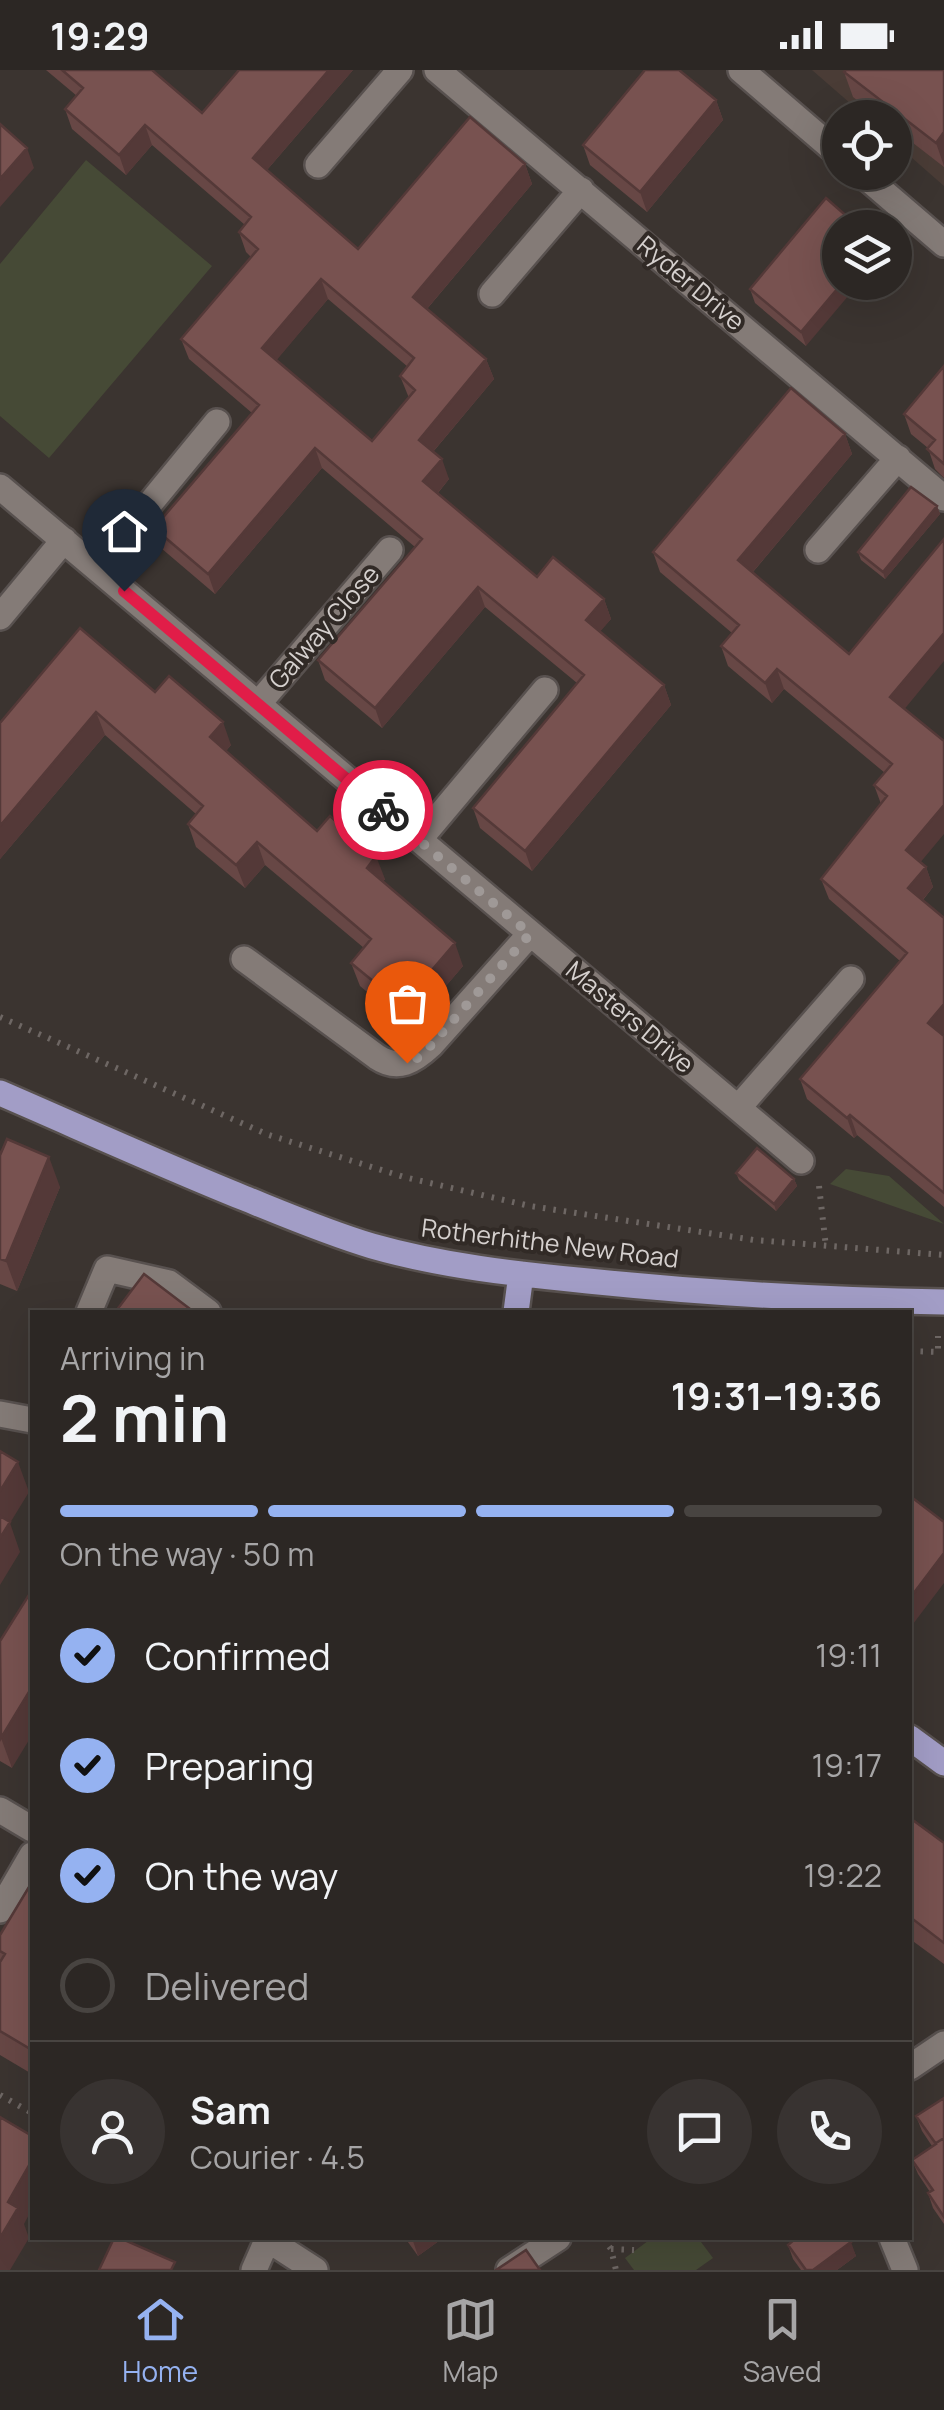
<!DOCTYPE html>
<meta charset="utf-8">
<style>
:root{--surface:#2c2724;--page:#383331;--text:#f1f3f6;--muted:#a6a5a6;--line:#484441;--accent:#95b2f1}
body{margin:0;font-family:Manrope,sans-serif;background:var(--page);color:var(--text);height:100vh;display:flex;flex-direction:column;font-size:38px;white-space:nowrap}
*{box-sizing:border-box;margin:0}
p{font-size:32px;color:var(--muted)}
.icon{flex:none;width:55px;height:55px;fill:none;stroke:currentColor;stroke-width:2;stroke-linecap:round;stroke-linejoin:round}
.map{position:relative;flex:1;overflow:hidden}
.side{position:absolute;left:30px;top:1240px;width:882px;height:930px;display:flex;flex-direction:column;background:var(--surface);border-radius:0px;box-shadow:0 10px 40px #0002,0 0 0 2px var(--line)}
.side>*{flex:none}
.controls{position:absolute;left:822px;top:30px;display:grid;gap:20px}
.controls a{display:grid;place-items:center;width:90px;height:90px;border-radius:50%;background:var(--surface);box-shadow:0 10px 40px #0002,0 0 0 2px var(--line);font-size:50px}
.pin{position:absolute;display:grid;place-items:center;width:85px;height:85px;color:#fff;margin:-102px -42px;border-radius:50% 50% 50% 0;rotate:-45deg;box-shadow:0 0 10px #0007}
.pin .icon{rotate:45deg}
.courier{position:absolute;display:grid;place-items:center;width:100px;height:100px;margin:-50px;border:8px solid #e11d48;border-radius:50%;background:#fff;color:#222;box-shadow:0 2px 12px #0007}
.overview em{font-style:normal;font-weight:700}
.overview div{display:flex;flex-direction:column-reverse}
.overview{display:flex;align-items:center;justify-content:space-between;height:170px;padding:0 30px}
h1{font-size:65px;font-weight:700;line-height:75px}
.bar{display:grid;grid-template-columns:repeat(4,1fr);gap:15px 10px;align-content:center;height:120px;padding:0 30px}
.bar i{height:12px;border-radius:8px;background:var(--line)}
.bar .on{background:var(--accent)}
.bar p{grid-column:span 4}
.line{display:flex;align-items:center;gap:25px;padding:0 30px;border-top:2px solid var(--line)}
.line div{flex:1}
.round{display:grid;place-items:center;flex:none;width:105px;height:105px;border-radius:52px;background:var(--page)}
ol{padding:0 30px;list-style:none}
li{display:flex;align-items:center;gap:30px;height:110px}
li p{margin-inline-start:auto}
li .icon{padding:10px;border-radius:50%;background:var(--accent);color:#111;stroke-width:4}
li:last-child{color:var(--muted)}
li i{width:55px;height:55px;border:5px solid var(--line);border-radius:50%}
.status{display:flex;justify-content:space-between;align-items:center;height:70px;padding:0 50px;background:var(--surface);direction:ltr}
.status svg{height:28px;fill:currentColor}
.tab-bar{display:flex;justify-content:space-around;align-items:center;height:140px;border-top:2px solid var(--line);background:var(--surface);font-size:28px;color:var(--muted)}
.tab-bar a{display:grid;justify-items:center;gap:5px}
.tab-bar .on{color:var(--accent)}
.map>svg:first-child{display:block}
.built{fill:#4a3c36}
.green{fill:#464a36}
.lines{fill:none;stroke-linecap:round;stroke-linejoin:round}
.minor-casing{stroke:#58514f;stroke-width:30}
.major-casing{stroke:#58514f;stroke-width:30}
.path{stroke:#6e6764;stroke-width:6;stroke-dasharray:2.5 8;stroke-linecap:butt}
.minor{stroke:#847b77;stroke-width:25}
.major{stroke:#a29dc6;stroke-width:25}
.wall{fill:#674745;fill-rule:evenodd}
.shaded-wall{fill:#543938}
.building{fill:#785250;stroke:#543938;stroke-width:2.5;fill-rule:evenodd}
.done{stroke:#9f9997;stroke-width:10;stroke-dasharray:0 18}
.route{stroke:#e11d48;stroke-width:12}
.labels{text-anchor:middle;stroke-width:8;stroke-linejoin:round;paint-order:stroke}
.street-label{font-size:25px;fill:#d5d0ce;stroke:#312a26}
</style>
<div class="status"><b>19:29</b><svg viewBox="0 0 49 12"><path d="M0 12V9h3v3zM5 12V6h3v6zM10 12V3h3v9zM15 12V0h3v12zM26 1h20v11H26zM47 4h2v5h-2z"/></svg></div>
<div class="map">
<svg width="944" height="2200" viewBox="0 0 944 2200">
<rect width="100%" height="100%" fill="#3b3430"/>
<path class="built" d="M812 0H944V116L895 73V48L866 47Z"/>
<path class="green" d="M86 90 212 196 49 388 0 346V194Z
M846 1099 889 1106 944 1154 830 1114Z
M652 2168H698L713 2188 696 2200H634L625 2188Z"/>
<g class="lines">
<g class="minor-casing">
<path id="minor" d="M437 0 944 428
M741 0 840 85
M318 95 400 0
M860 102 944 174
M492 224 581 120
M0 417 801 1091
M818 480 898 388
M97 498 217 352
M0 547 64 470
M258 634 390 480
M419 770 545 620
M244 889 377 987C398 1001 414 991 431 975L530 864
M738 1038 851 909
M89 1242 107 1199 169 1213 208 1242
M0 1344 32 1350
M0 1740 32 1759
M0 1840 32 1785
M910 1997 944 1974
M892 2168 905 2200
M267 2169 315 2200
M254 2200 268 2168
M509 2200 558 2168"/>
</g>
<g class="major-casing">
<path id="major" d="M0 1023C81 1058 162 1095 244 1128 286 1145 328 1163 372 1176 442 1196 516 1204 588 1211 706 1223 825 1230 944 1232
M516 1242 521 1204
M910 1668 944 1693"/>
</g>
<path class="path" d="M0 947 269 1065 404 1107 530 1136 754 1170 944 1185
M819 1116 826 1177
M910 1281 938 1282V1266
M0 2025 32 2043
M603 2168 611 2179 616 2200
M611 2179 634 2180"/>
<use href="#minor" class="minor"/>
<use href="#major" class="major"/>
</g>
<path class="wall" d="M46 0H152L202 43 239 0H353L267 100 358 179 525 94 532 114 427 239 486 289 494 309 433 382 449 409 438 423 537 507 604 529 611 549 600 561 664 615 671 635 532 801 480 758 473 738 577 613 485 537 382 658 325 610 318 590 415 477 322 398 215 524 161 478 154 458 252 343 189 289 181 269 251 187 246 182 239 162 245 155 152 75 126 105 72 59 65 39 77 26ZM328 229 408 297 400 306 409 328 372 371 276 290Z
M944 0V97L895 59V48H880L853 27 844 2Z
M716 30 723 50 647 142 590 95 583 75Z
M826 128 806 276 755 233 750 219Z
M944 296V408L935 399 928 378 911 364 904 344Z
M845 364 852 384 753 502 905 639 920 793 926 797 933 817 923 830 944 848V963L942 965 944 966V1137L857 1065 854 1068 807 1029 800 1009 900 891 829 829 821 809 881 734 874 715 885 703 784 619 772 633 728 596 721 576 732 563 660 502 653 482Z
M937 436 940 444 885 509 861 490 858 482Z
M155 622 231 675 226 681 317 761 385 809 383 812 463 896 410 958 360 916 351 893 364 878 265 795 245 818 196 777 188 754 196 744 105 665 0 789V653Z
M0 1082 60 1117 17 1221 0 1214Z
M736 1103 794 1109 797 1116 776 1141 739 1110Z
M0 1571 12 1698 0 1691Z
M910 1748 944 1773V1894L910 1869Z
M32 1812V2004L0 1985V1865Z
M944 2028V2154L933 2138 928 2123 930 2122 918 2104 912 2090 932 2076 922 2061 916 2046Z
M405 2168H443L418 2186Z
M791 2168H848L856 2186 837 2200H801L793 2189 788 2175 793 2171Z"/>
<path class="shaded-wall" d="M329 0H353L260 108 253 88Z
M716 30 723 50 647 142 640 122Z
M145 55 152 75 126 105 119 85Z
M944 62V96L936 73Z
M27 78 34 98 0 137V109Z
M525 94 532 114 420 247 413 227Z
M321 209 328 229 270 298 262 278Z
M843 212H860L806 276 801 262Z
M486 289 494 309 426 390 419 370Z
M845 364 852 384 746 510 738 490Z
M315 378 322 398 215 524 208 504Z
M442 389 449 409 431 431 423 411Z
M937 436 940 444 885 509 883 502Z
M478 517 485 537 382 658 375 638Z
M604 529 611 549 593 570 586 550Z
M944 563V591L898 647 890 627Z
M777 599 784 619 772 633 765 613Z
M664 615 671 635 532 801 525 781Z
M96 642 105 665 0 789V756Z
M223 652 231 675 218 690 210 667Z
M944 735V764L914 800 906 780Z
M257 772 265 795 245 818 236 795Z
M376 786 385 809 375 821 367 798Z
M926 797 933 817 916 838 908 818Z
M455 873 463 896 410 958 402 935Z
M944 934V963L935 973 928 953Z
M850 1045 857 1065 854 1068 847 1048Z
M49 1087 60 1117 17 1221 6 1191Z
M794 1109 797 1116 776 1141 774 1134Z
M18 1392 29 1422 10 1453 20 1482 0 1515V1421Z
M944 1483V1513L910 1558V1528Z
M32 1617V1665L12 1698 1 1668Z
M32 2090V2139L24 2154 29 2168 10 2200H0V2168L8 2132Z
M418 2168H443L418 2186 413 2171Z
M851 2172 856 2186 837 2200H813Z"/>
<path class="building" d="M62 0H152L202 43 239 0H329L253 88 358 179 470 47 525 94 413 227 486 289 419 370 442 389 423 411 537 507 553 487 604 529 586 550 664 615 525 781 473 738 584 605 478 517 375 638 318 590 422 469 315 378 208 504 154 458 259 335 181 269 258 179 239 162 251 147 145 55 119 85 65 39 83 18ZM321 209 414 288 400 306 415 320 372 371 262 278Z
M645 0H679L716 30 640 122 583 75Z
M846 0H944V62L936 73 844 2Z
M0 54 27 78 0 109Z
M826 128 860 158H840V212H843L801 262 750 219Z
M944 296V394L927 379 935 370 904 344Z
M791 318 845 364 738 490 849 584 944 469V563L890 627 944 671V735L906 780 926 797 908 818 944 848V934L928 953 944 966V1123L850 1045 847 1048 800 1009 907 883 821 809 887 726 874 715 892 694 777 599 765 613 721 576 739 555 653 482Z
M911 417 937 436 883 502 858 482Z
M80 558 155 622 169 606 223 652 210 667 317 761 330 746 376 786 367 798 455 873 402 935 351 893 371 869 257 772 236 795 188 754 203 736 96 642 0 756V653Z
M7 1069 49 1087 6 1191 0 1189V1082L1 1083Z
M757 1078 794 1109 774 1134 736 1103Z
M144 1204 194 1242H118L116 1241Z
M0 1381 18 1392 0 1421Z
M910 1426 944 1452V1483L910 1528Z
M0 1446 10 1452 0 1468Z
M32 1520V1617L1 1668 0 1571Z
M910 1748 944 1773V1873L910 1847Z
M32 1812V1980L0 1961V1892L5 1884 0 1881V1865Z
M944 2028V2068L936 2073 944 2068V2147L928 2123 933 2120 912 2090 936 2074 916 2046Z
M0 2047 32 2066V2090L8 2132 18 2138 0 2168Z
M114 2168H120L175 2192 171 2200H99Z
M796 2168H848L851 2172 813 2200H806L788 2175Z
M526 2180 540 2200H496Z"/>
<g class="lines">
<path class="done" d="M383 740 530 864 431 975 415 990 407 993"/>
<path class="route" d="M124 521 383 740"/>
</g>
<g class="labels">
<g class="street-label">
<text transform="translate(691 213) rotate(40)" y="9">Ryder Drive</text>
<text transform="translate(324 557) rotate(-49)" y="9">Galway Close</text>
<text transform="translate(630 947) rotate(40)" y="9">Masters Drive</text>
<text transform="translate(550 1173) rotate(7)" y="9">Rotherhithe New Road</text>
</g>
</g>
</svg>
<div class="controls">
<a><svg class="icon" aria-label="locate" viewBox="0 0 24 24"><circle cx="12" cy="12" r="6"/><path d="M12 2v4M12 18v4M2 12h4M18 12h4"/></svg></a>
<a><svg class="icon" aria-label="layers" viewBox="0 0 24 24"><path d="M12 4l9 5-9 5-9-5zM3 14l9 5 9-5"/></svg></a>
</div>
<div class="pin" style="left:407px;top:993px;background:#ea580c"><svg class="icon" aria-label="bag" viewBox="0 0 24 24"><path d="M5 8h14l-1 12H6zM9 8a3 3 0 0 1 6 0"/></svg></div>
<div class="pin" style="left:124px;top:521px;background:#1f2937"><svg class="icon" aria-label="home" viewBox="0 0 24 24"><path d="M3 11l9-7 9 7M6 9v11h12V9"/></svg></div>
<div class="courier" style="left:383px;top:740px"><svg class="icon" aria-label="bike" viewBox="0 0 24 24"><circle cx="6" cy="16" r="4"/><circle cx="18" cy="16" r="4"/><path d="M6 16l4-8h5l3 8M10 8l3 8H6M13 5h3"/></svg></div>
<section class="side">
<div class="overview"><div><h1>2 min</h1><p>Arriving in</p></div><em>19:31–19:36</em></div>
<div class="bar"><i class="on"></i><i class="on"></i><i class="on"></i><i></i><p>On the way · 50 m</p></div>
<ol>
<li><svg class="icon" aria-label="check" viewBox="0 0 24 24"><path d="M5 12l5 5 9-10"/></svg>Confirmed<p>19:11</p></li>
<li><svg class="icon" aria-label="check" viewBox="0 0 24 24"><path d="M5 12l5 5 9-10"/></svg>Preparing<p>19:17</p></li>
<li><svg class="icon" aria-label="check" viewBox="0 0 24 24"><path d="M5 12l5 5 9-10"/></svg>On the way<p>19:22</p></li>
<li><i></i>Delivered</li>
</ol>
<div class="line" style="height:180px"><a class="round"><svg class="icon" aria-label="person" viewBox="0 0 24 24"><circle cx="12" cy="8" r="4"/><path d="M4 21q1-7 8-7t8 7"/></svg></a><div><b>Sam</b><p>Courier · 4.5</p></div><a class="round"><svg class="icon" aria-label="chat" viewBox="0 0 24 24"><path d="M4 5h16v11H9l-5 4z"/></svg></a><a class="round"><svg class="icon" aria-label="phone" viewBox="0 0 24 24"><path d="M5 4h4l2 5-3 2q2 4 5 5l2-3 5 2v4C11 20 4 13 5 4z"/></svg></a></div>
</section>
</div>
<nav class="tab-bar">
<a class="on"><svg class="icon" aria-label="home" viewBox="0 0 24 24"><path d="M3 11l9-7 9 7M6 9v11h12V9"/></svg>Home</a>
<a><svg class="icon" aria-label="map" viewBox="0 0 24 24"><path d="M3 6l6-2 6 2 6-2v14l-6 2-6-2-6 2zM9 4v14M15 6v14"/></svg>Map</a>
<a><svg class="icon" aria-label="saved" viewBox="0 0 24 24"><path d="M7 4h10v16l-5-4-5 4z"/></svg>Saved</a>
</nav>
